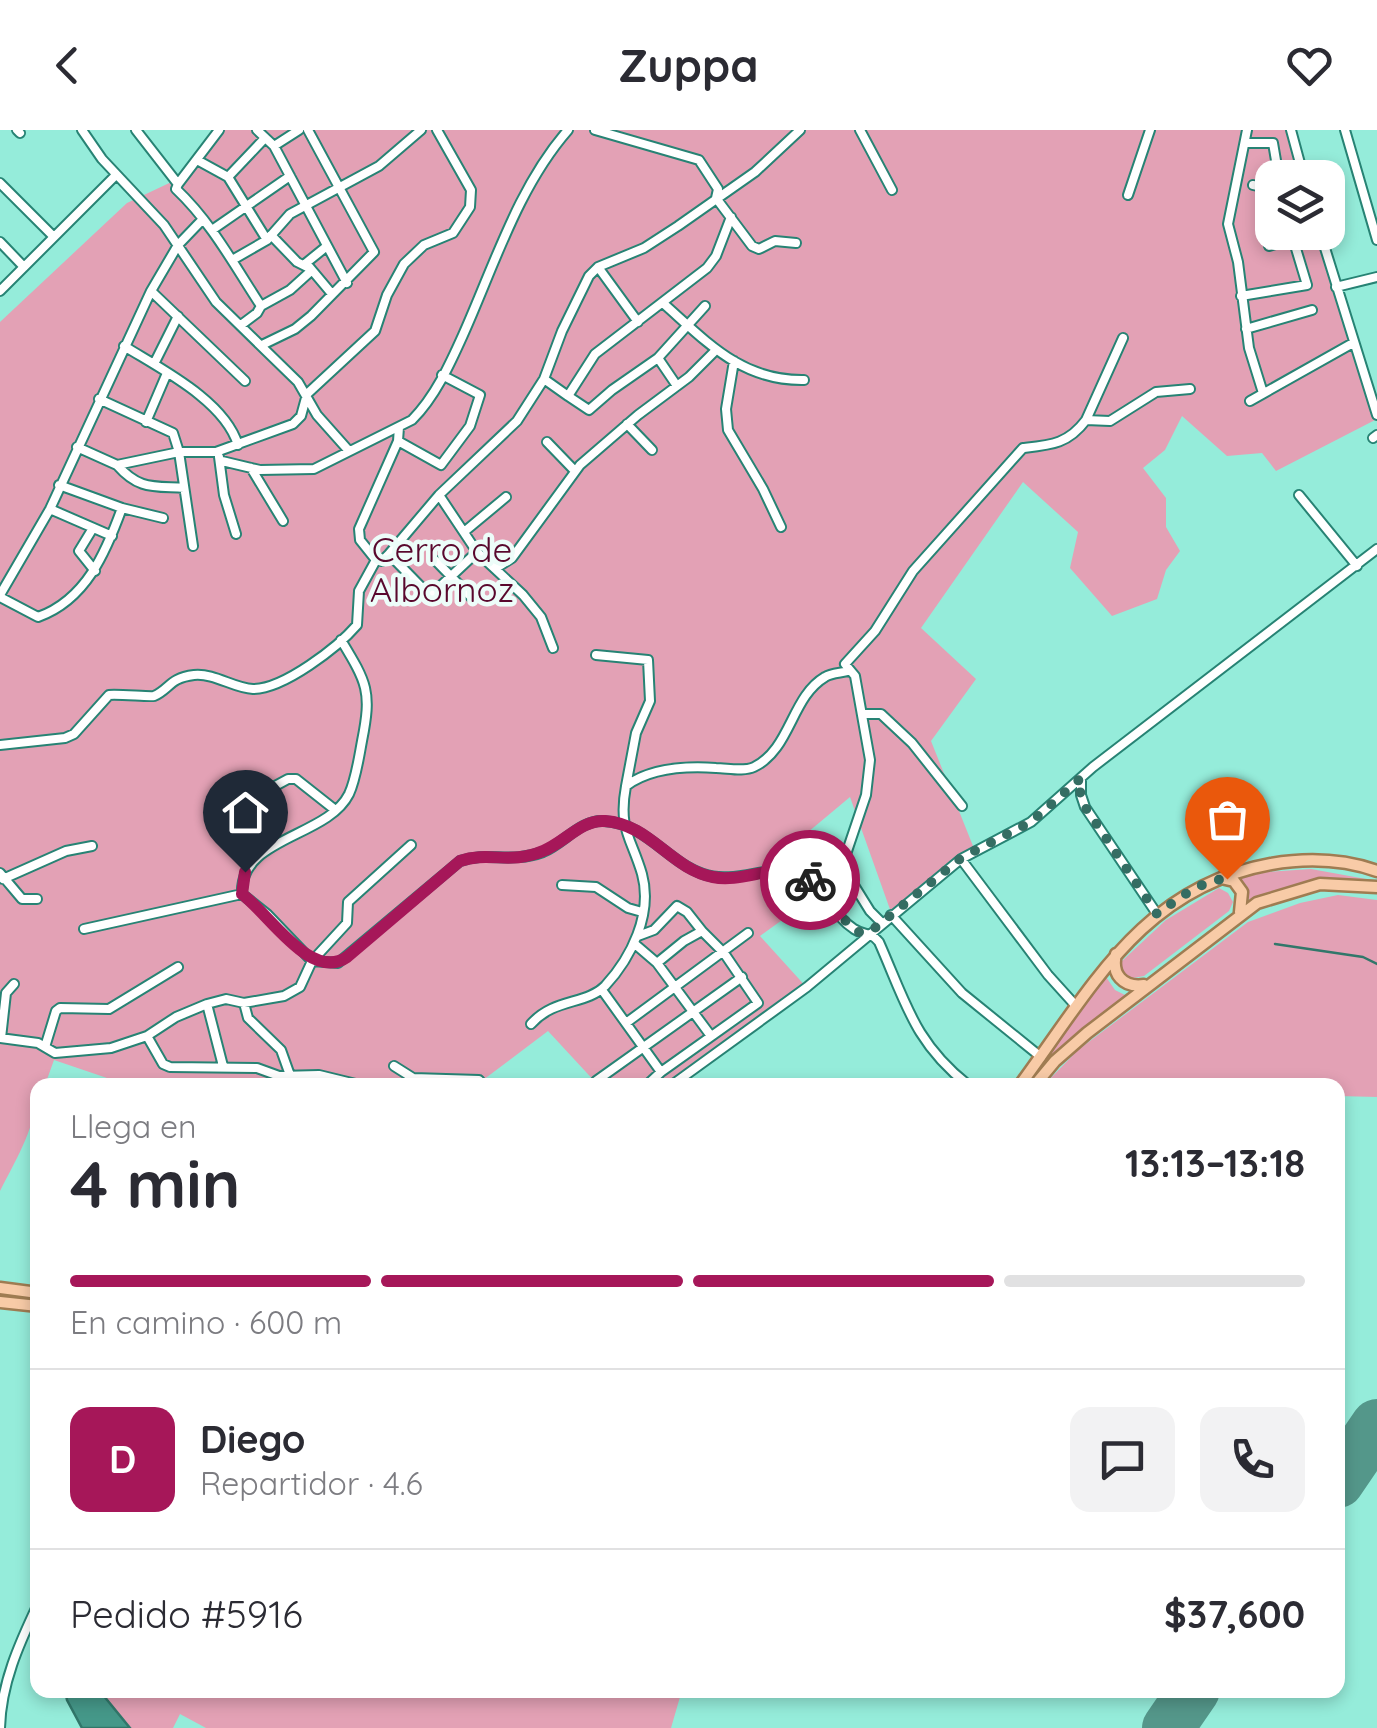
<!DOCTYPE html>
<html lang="es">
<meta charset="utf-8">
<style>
:root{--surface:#fff;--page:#f2f2f3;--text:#2b2b33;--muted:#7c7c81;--line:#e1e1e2;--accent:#a61759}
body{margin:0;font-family:Quicksand,sans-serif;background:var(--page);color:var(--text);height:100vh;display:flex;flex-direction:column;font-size:38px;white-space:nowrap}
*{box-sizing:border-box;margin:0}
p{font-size:32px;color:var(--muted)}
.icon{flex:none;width:55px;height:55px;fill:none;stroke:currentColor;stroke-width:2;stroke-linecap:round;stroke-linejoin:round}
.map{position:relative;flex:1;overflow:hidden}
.sheet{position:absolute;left:30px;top:948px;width:1315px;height:620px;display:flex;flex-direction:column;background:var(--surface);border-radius:20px;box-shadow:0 5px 15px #0003}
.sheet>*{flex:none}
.controls{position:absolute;left:1255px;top:30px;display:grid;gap:20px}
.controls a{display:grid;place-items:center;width:90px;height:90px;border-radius:20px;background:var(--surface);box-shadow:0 5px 15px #0003;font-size:50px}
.pin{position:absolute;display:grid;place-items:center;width:85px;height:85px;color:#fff;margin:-102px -42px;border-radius:50% 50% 50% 0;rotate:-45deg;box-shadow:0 0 10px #0007}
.pin .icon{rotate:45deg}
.courier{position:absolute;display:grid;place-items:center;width:100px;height:100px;margin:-50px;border:8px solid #a61759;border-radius:50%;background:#fff;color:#222;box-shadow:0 2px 12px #0007}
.summary em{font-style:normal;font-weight:700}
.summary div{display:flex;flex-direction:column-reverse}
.summary{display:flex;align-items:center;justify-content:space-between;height:170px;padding:0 40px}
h1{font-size:65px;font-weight:700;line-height:75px}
.bar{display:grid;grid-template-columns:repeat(4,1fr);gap:15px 10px;align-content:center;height:120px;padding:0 40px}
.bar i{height:12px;border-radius:8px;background:var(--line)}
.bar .current{background:var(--accent)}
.bar p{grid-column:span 4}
.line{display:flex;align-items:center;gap:25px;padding:0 40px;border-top:2px solid var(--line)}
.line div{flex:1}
.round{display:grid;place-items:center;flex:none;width:105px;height:105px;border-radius:20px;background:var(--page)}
header{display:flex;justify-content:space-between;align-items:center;height:130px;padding:0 40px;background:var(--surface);font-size:45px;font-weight:700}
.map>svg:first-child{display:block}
.green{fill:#e3a1b5}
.water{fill:#459889;stroke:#31776a;stroke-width:2.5}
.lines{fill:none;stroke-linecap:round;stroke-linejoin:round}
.stream{stroke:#31776a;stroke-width:2.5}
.runway{stroke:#54978a;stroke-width:52}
.minor-casing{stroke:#278374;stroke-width:12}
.major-casing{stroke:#9f7c52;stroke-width:15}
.minor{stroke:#fff;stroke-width:8}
.major{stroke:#f8cba7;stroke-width:10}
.done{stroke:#356d63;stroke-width:10;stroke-dasharray:0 18}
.route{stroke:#a61759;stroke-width:12}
.labels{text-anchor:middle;stroke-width:9;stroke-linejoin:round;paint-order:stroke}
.park-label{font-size:35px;fill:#59082d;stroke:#edfdf9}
</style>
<header><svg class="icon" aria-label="back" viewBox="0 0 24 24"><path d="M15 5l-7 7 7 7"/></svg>Zuppa<svg class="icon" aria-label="heart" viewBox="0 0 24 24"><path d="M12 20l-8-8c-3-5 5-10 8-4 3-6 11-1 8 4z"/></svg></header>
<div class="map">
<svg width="1377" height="1598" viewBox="0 0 1377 1598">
<rect width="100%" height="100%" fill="#95ecda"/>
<path class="green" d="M216 0H1290L1302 47 1272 48V102L1316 103 1354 228 1377 289 1276 341 1262 323 1227 326 1182 286 1165 320 1143 338 1166 368V397L1180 421 1166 440 1157 469 1112 486 1070 438 1078 402 1023 352 921 498 976 549 931 611 975 721 892 785 850 667 777 728 796 780 760 806 809 860 676 955H598L548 901 483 950 487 955H118L107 948 54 930 45 955H38C37 995 18 1026 0 1061V192L127 73 182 47Z
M1311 739 1377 751V755L1346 751 1250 775 1247 756 1238 748 1267 742Z
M1219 758 1228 763 1233 772 1229 781 1144 846 1128 849 1122 844V831L1166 790Z
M1338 765 1377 770V967L1338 966V955H1044L1078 920 1248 792 1300 773Z
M1106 847 1115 860 1127 866 1044 931Z
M99 1560H682L671 1598H206L180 1584 173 1598H130Z"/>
<path class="water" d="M65 1560H99L130 1598H82L67 1570Z"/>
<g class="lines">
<path class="stream" d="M1275 814 1363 827 1377 834"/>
<path class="runway" d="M1338 1352 1377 1295
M1168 1598 1194 1560"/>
<g class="minor-casing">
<path id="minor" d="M17 0 20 3
M82 0 102 29 164 95 216 172 298 252 317 285 349 321
M136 0 178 54 176 59C212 93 234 135 261 176L290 160 311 141
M257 0 274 16 347 153
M595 0 699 30 718 59 716 68 752 116 759 119 775 111 796 113
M860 0 892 60
M1247 0 1228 94 1238 132 1249 218 1263 263
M1291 0 1304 48
M1345 0 1377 110
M1246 13H1273L1279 48
M274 16 299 0
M197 30 228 47 267 110
M228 47 265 8
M0 53 53 106
M178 54 219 0
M1253 55 1272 59
M1128 65 1150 0
M212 100 290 46
M1320 102 1377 285
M271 105 297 132 307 137
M0 112 24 137
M327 116 306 133 332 164
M1269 116 1314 102
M234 129 267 110 290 84 379 36 421 0
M598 137 638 192
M1336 157 1377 147
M0 161 116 45
M151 161 245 251
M1241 166 1307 155 1291 102
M664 174C708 213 742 251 804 250
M241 195 257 183 261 176
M1246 199 1312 180
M262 215 295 199 311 186 374 122 308 0
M124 216C161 239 225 271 238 315
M658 228 677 256
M734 231 726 279 728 300 763 359 781 397
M154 234 178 186
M544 249 568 266 595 224 707 138 716 126 731 87
M568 266 589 280 612 260 658 228 705 176
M99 269 173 303 179 322 193 416
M1250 271 1353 213
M1086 290 1123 208
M146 292 167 243
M627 294 652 320
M1373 308 1377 305
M398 311 441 335 470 296 480 265 442 245
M547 312 575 341
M77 317 117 335 179 322H216L293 294 301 286 307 264 375 201 387 165 404 134 424 115 453 103 470 77 471 60 437 0
M219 327 224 365 236 404
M222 331 260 340 314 339 412 290C435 267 450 234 463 205 494 136 518 57 568 0
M117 335C139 360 153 356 184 358
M251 338 283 391
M59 355 122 378 163 388
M439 365 477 422 523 465 541 487 553 518
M1299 365 1357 436
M50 379 112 406
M93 398 79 421 95 441
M464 402 506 367
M389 424 430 466 477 422
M376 430 360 410 359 399 398 311 399 297
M436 431 473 469
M496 438 512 428 580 335 638 285 689 247 716 220
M0 465 50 379 151 161 178 115 203 89
M0 467 38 487C86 470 106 422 122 378
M341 510C367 553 372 561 362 611 359 627 356 649 349 664 327 708 239 707 242 764L267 784 312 831 338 833 460 731C489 721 510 734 543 722 563 714 580 690 603 691 646 693 666 731 703 744 736 756 775 731 801 744 824 756 832 785 854 799 864 806 870 801 879 812 906 873 914 912 968 955
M596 525 648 530 650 571 636 603 626 656
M862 584H881L912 613 962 676
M0 615 65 608 74 604 109 565C119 564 150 567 154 566 170 559 169 548 194 545 215 543 233 558 253 559 284 559 338 517 357 495L359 461 376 430 382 431 389 424 439 365 517 291 544 249 562 201 589 146 598 137 644 118 678 96 755 42 800 0
M1081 648V665L1085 677 1157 784
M264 662 288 649H296L334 679
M961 729 1048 845 1076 876
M0 743 22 769H37
M3 749 66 721 92 716
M562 755 596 757 628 778 642 782
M891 785 962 863 1041 927
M882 793 870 781 842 736 866 665 870 630 855 546 845 534 875 501 913 441 1023 318C1051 315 1068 314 1086 290L1110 291 1156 262 1190 259
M84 799 242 764
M638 806 654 800 677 776 687 782 702 801
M636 815 657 833 711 906
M602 860 661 942
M244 873 248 888 281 920 291 948
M207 874 223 936
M626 893 748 803
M531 894C554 868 586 875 605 856 631 828 653 784 642 744 631 707 618 699 626 656 650 638 687 636 716 638 727 638 744 642 754 637 791 619 791 567 825 547 831 543 841 543 848 541
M147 906 163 934 170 937 257 938 279 946 319 945 360 955
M0 908 38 913 55 923 111 918 147 906 176 887 207 874 226 869 244 873 284 866 300 857 312 831 347 793 348 772 411 715
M1 908 6 863 14 854
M45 917 56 881 60 878 109 879 178 837
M394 936 413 948 479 950 483 955
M596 951 742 847
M647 955 661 942 758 873 724 823 702 801 684 811 657 833
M672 955 807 857 961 729 1031 692 1093 637 1377 419
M0 1598C1 1554 19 1514 38 1474"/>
</g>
<g class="major-casing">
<path id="major" d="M1221 748 1234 751 1242 762 1240 782
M1116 824C1111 844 1123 858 1144 855
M1020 955C1091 859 1142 757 1271 734 1306 728 1343 729 1377 741
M1035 955 1055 931 1087 903 1257 773 1320 754 1377 757
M0 1158 38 1163
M0 1172 38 1176"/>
</g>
<use href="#minor" class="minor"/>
<use href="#major" class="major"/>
</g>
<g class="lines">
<path class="done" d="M810 750 851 797 858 802H870L961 728 1031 692 1081 648 1080 666 1085 677 1157 784C1177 770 1202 749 1227 749"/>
<path class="route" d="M245 742 242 764C270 785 311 852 347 827L460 731C489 721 510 735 543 721 564 713 582 689 605 691 650 694 671 739 713 747 746 754 783 727 810 750"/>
</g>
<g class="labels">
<g class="park-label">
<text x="442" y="432">Cerro de<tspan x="442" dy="40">Albornoz</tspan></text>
</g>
</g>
</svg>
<div class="controls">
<a><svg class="icon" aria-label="layers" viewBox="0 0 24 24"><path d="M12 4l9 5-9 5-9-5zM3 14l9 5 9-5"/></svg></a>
</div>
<div class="pin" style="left:1227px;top:749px;background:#ea580c"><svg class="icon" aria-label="bag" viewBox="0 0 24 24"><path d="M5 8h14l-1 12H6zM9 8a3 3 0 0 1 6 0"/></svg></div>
<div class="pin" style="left:245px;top:742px;background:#1f2937"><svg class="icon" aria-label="home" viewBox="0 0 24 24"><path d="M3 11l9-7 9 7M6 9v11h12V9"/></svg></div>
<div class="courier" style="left:810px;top:750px"><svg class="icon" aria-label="bike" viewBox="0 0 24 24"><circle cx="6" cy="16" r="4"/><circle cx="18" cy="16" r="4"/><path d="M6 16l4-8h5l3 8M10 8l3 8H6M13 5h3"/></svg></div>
<section class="sheet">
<div class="summary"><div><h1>4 min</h1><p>Llega en</p></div><em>13:13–13:18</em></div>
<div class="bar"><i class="current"></i><i class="current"></i><i class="current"></i><i></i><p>En camino · 600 m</p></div>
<div class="line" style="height:180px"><b class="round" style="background:var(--accent);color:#fff">D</b><div><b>Diego</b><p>Repartidor · 4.6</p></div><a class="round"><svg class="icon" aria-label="chat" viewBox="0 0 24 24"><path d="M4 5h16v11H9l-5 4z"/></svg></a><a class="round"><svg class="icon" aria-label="phone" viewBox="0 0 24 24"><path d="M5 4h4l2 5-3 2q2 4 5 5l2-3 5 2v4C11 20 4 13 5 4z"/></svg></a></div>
<div class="line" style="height:130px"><div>Pedido #5916</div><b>$37,600</b></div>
</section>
</div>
